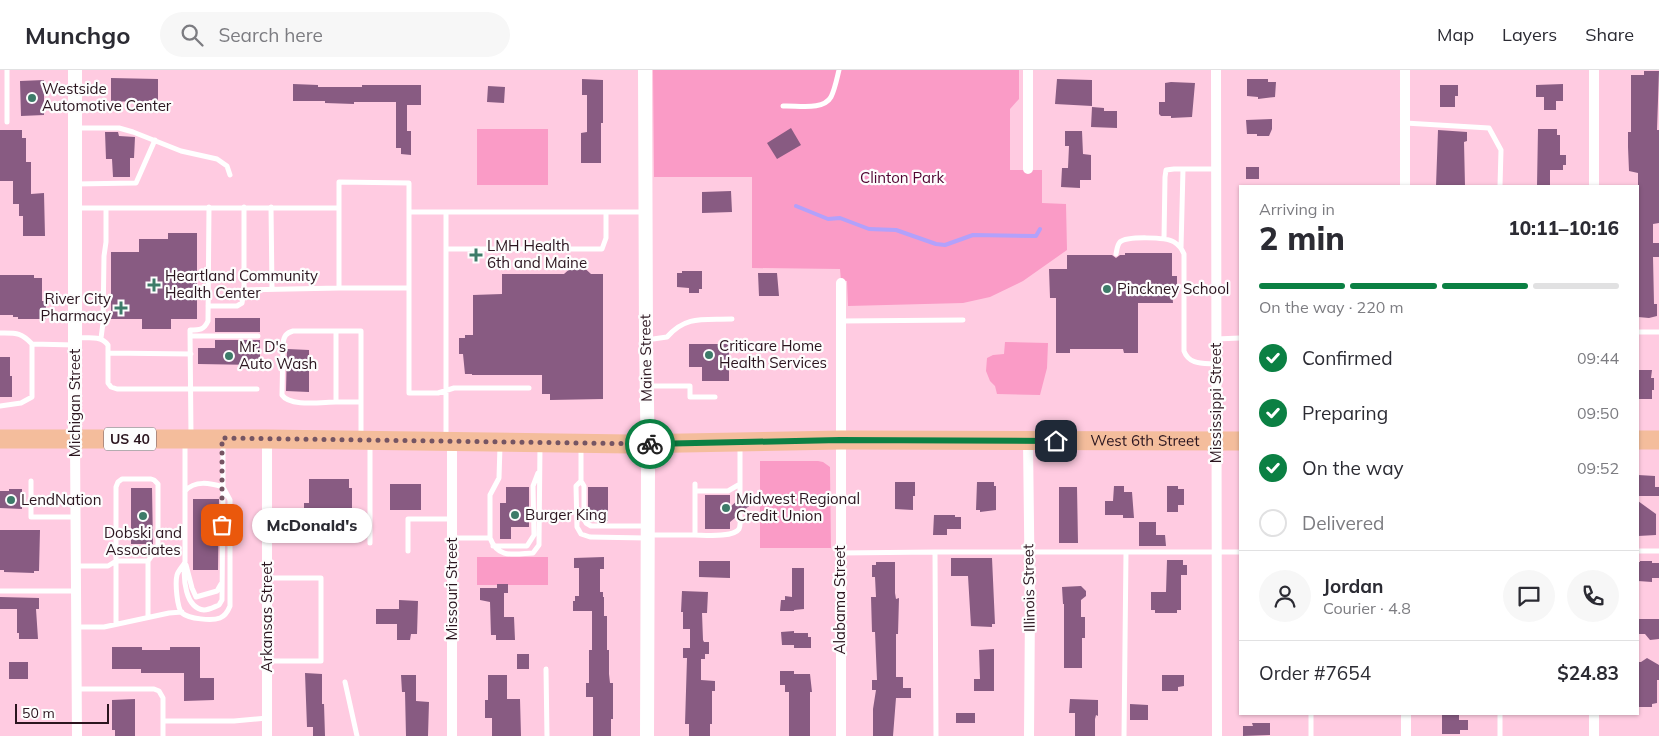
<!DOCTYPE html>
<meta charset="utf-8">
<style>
:root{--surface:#fff;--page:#f7f7f7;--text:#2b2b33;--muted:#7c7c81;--line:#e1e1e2;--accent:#0b8043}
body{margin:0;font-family:Mulish,sans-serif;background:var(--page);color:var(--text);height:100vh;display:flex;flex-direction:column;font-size:19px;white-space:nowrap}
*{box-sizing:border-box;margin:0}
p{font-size:16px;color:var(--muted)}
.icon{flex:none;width:28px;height:28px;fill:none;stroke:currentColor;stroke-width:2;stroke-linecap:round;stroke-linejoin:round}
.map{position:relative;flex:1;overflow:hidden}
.panel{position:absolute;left:1239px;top:115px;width:400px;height:530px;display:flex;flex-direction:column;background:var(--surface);border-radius:0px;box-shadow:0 1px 4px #0004}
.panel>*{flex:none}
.scale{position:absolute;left:15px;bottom:12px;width:94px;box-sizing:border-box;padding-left:5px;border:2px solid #2b151f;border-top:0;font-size:14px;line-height:18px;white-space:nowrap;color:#2b151f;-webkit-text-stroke:4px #fdfdfd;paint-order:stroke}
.pin{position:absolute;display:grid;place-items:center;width:42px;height:42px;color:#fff;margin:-21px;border-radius:10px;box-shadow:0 2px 8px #0006}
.courier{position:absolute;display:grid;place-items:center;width:50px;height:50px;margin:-25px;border:4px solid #0b8043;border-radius:50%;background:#fff;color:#222;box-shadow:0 1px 6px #0007}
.bubble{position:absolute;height:35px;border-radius:18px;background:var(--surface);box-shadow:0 1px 4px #0004;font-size:16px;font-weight:800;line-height:35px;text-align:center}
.summary em{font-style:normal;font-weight:800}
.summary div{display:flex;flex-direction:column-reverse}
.summary{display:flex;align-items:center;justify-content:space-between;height:85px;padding:0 20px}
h1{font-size:32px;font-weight:800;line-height:38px}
.bar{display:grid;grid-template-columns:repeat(4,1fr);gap:8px 5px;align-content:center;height:60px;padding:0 20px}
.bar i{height:6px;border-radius:4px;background:var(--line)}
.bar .current{background:var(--accent)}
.bar p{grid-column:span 4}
.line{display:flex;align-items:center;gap:12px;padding:0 20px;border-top:1px solid var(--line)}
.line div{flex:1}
.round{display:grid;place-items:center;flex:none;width:52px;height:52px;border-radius:26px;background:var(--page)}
ol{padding:0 20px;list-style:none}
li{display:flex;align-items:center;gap:15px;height:55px}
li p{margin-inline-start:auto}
li .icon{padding:5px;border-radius:50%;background:var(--accent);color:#fff;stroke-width:4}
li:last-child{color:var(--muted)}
li i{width:28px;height:28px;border:2px solid var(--line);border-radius:50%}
header{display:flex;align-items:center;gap:30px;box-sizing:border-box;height:70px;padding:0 25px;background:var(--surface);border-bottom:1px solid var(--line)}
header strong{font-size:24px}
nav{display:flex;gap:28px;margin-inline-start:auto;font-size:18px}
.search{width:350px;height:45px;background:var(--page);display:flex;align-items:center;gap:12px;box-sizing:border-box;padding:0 18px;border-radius:28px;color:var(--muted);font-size:19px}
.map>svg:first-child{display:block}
.green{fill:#fa9bc6}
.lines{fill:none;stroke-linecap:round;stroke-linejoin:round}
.stream{stroke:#b2a1fb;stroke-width:4}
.building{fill:#885b82}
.lane{stroke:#fff;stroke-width:5}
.street{stroke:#fff;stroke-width:10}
.secondary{stroke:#fff;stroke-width:14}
.highway{stroke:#f4bd9c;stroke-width:19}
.done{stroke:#755563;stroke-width:5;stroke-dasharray:0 9}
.route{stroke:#0b8043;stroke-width:6}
.poi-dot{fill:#3d7b69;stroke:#fdfdfd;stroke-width:2}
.labels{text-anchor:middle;stroke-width:4.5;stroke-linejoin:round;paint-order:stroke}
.shield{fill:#fdfdfd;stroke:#6a5b62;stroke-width:1}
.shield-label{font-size:14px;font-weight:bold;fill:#2b151f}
.poi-label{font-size:15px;fill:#2b151f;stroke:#fdfdfd;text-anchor:start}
.park-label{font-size:15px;fill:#500431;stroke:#fdfdfd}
.street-label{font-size:15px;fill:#2b151f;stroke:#fdfdfd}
</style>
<header>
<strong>Munchgo</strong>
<div class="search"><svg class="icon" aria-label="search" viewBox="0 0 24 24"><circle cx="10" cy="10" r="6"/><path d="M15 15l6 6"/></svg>Search here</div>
<nav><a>Map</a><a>Layers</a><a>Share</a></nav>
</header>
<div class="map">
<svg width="1659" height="666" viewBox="0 0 1659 666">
<rect width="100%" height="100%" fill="#ffcbe1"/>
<path class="green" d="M653 0H1019V29L1010 39V100H1042V133L1066 134 1067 180 1023 211 990 227 963 233 848 236 847 211H841L840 199 752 198V107H654Z
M477 59H548V115H477Z
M1005 272 1048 273 1047 298 1040 325 997 324 995 316 990 311 986 301 987 288 993 285 1004 284Z
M760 391H818L823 392 830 397 831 478H760Z
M477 487H548V515H477Z"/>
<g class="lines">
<path class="stream" d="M796 136 828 149 840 148 869 159 896 160 936 174 945 175 973 165 1036 166 1040 159"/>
</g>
<path class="building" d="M1644 1H1659L1657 60H1659V153L1653 154V173H1659V187H1653L1654 234H1657V246L1649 248 1638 247V103L1629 101 1628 77V62H1631V5H1644Z
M111 8 158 9V30H149V42H138V31L111 32Z
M582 9 603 10V53H601V93H581V63L587 62V25H582Z
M1057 9 1092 10V36L1055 34Z
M1247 9H1268V12H1276L1275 27 1258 29V27L1247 26Z
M44 10V45L21 46 20 11Z
M1171 12 1195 13 1192 47 1171 48V46H1161L1159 44V32H1165V13Z
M293 14 318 15V17H362V15H421V35H407V61H411V85L401 84V78H396V32H354V34L325 33V31H293Z
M1563 14V31H1556V40H1544V27H1536V15Z
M1440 15H1458V26H1455V37H1440Z
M488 16 505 17 504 33 487 32Z
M1092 37 1104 38V41H1117V58L1091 57Z
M1272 49V59L1269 66H1257V64H1247L1246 50Z
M791 58 801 75 777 89 767 73Z
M1538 59H1557V65H1560V85H1566V95H1563V100H1550V116H1537Z
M0 60H22V68H26V92H31V124L44 123 45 166H23V146H19V134H13V111H0Z
M1438 60 1467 62V71L1464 72 1465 116H1436Z
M1065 61H1082L1083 84 1091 85V110H1080V118L1061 117 1062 98H1068L1069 76H1065Z
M105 62H118L119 66 135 67 134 88H130V107H113L112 89H106Z
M1246 97H1259V109H1246Z
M731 121 732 142 702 143V122Z
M168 163H197V249H171V259H142V249H111V182H139V169H168Z
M1125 183H1172V206H1177V221H1172L1173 233H1138V283H1124L1123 279H1070V283H1056V228H1050L1049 199H1067V185H1112L1116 188 1120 185H1125Z
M575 194H580L591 204H603V329L550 330V324H542V305H472V304H465L463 284H459V268H465V265H473V225L502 224V204H564Z
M682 201H702V219H699V223H689V218L677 217V203H682Z
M758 203H777L779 226H759Z
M0 205H34V208H42V231H46V249H18V247H13V245H0Z
M215 248H260V262H215Z
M215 270H260V295L198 294V278H215Z
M689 274H729V311H702V297H689Z
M287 279 309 280V322L286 321Z
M0 287H10V306H12V327H0Z
M1638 300H1652L1651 308H1654V320H1652V329H1638Z
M1638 405 1655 406V417H1659V426H1638Z
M309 409H349V418H352V439H349V461H325V471H295V454H304V433H309Z
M895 412H915V426H913V440L895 439Z
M977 412H994V416H996V440L980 442V440H976Z
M390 414H421V440H390Z
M1114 416H1124V422H1132L1134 448H1123V445H1105V431H1113Z
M1167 416H1178V419H1184V435H1178V442H1167Z
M506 417H529V457H511V469H500V433H506Z
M588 417H608V451H593L588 447Z
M1059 417H1077L1078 473H1059Z
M131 418H152L153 474H131Z
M9 419H22V439L0 438V421H9Z
M745 424H753V433L744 440 740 439 736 440V447L730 452V459H705V425H730V437L737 431H743Z
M193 429H219L218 500H193Z
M1638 431 1656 444V465L1638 466Z
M934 445H955V447H961V459H947V465H933Z
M1139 452H1156V465H1165L1166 476H1139Z
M0 460H40L39 501H34V503L4 502V500H0Z
M604 487V499H600V522H603V527H604V546H607V580H609V604L610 613H613V649H611V666H593V627H586V613H589V580H592V541H573V531H575V526H579V498H574V488Z
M951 488H992L995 554H992V557L971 556 968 506H951Z
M1167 490H1183V495H1187V505H1181V540H1177V543H1155V540H1151V522H1166Z
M699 491H730V508L699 507Z
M1640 491H1652V493H1659V508H1652V512L1638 511V492H1640Z
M876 492H895V523L896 529 899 528 898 564H896V607H903V618H911V628H896L893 666H873V639L876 620H872V610H877L875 562H872L871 527H876L875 507H872V495H876Z
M792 498H804V539L794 540V541H780L781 530H785V526L792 527Z
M497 514H508V523H504V547H514L515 570H496V565H491L490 532 480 530V518H497Z
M1081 516 1086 521V526L1081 530V547H1085V568H1082V598H1064V534H1063L1062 517Z
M682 521 708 522 707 543H702L703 570 704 572H709V584H705V589H701V610L715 611V621H712V654H710V666H689V654H685L687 588H683V578H690V559H683V542H681Z
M0 527 39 528V539H36L38 569H19V563H17V539H0Z
M399 530 418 531 417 564H411L410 570H397V554H376V539H399Z
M1638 549H1659V569L1650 570 1645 564H1638Z
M794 561V563H808V567H811V578H794V575H782L781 562Z
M112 577H142V580H170V577H200V608H214V630L184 631V603H141V599H112Z
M994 579V621H974V609H980L979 580Z
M517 584H529V599H517Z
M1647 588 1659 595V610H1657V633L1652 634V637H1638V592H1641Z
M9 592H28V609H9Z
M780 601H794V604H810L812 622H810V666H789V622H785V615H780Z
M305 603 322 604V634H324L325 666H313V657H307Z
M401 605H416V631L429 632 428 666H406L405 622H402Z
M488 605H507V629H520L521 666H492V648H485V630H488Z
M1162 605H1184V616L1178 617V621H1162Z
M135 629V666H115V660H112V630Z
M1070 629 1098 630V646L1096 645 1095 649V666H1075V643H1069Z
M1130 634 1148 635V650H1130Z
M956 643H975V653H956Z
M1442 645H1459V650H1468V660H1460V664H1442Z
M1252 653H1270V665L1243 666V656H1253Z"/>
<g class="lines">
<path class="lane" d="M7 0V52
M783 36C797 35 823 41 831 27 835 19 837 8 839 0
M1405 53 1489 58 1501 80 1500 116
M77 58H119L133 62 181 81 217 89 227 96 230 105
M75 114 136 113 155 70
M271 137 272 219
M77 138H339
M409 142H644
M1164 169 1165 107 1166 100 1174 99H1216
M1181 178 1183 99
M446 179H602L606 168V142
M1116 184C1117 180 1117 175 1120 172 1127 166 1166 167 1174 172 1179 175 1182 179 1184 184V281C1189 295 1203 293 1216 294
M409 218H339V112L409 113V323H438L454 318H529
M244 220 339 218
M208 236H237L242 233 244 220V137
M841 251 963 250
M1638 262H1659
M0 263C16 263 21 262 32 274
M190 266H258
M76 268C88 268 101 265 108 275V313L111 317 117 319H257
M101 268 103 253 104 186 106 172V138
M1216 269 1240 268
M646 270 667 267C686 245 704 250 732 249
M108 283 191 284
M647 316H690V327H715
M336 332C322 332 290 337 282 325L283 273C284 266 286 263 293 261H336
M0 336 21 333 32 327V274L75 275
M191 366 190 260C200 260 204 260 208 251L209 137
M361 367C361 331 361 296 361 261H336V332H361
M446 369V142
M185 372V492C183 496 178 501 177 505 175 513 177 538 182 543 189 549 212 551 220 548 225 546 228 541 230 536V430L223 417V374
M370 374V473
M581 376V411L576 416 577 457 581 464 590 467 646 468
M31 411V447H76
M581 411 584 416V449L586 453 591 456H646
M740 414V428
M695 421H728L740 414V377
M648 465H695V414
M695 465C704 465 733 468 739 459 741 455 740 448 740 443
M452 468H490V425L499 408 500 376
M490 468C498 489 514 484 533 483L539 475 540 375
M493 476H527L534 465 533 416 538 403
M408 481V449H452
M1638 481H1659
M841 483 935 482
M185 494C183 508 185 538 204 540 209 540 214 537 219 535L222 530 223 417C210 413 195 410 185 421
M186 495 192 518 196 527 217 521 221 514
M76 496H108L116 491V417L118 412 122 409H151L154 410 158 414V477L148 491
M267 508H321V591H267
M0 521H76
M116 554V491H148V547
M76 557H104L169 543 182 542
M546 599 547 666
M345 612 357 666
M77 619H154L159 621 163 628V666
M1311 644V666
M1500 644V666
M163 651H234L267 648
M936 666 935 482H1240
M1124 666 1126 482"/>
<path class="street" d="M1216 0 1217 666
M1594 0V116
M1028 99V0
M1405 116V0
M75 369 77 666
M267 369V666
M1028 371 1030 536 1029 666
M452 372V666
M1406 644V666
M1594 644V666
M841 666V213"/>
<path class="secondary" d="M75 0V369
M645 0 646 270 648 399 647 666"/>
<g class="highway">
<path id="s1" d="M0 369H267L630 374 841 370 1240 371"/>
<path d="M1638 370H1659"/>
</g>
</g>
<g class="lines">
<path class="done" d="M222 455V368L650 374"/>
<path class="route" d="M650 374 840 370 1056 371"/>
</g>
<g class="poi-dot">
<circle cx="32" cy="28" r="5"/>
<path d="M473.5 177.5h5v5h5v5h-5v5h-5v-5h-5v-5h5z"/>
<path d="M151.5 207.5h5v5h5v5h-5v5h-5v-5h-5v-5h5z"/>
<circle cx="1107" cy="219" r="5"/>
<path d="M118.5 230.5h5v5h5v5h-5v5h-5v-5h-5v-5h5z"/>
<circle cx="709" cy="285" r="5"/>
<circle cx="229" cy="286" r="5"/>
<circle cx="11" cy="430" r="5"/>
<circle cx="726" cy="438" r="5"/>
<circle cx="515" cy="445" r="5"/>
<circle cx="143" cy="446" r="5"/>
</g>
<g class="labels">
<rect class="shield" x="104" y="357.5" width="52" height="23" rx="4"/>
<g class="shield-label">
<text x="130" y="374">US 40</text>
</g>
<g class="poi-label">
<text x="42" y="24">Westside<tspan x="42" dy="17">Automotive Center</tspan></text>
<text x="487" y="181">LMH Health<tspan x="487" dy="17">6th and Maine</tspan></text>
<text x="165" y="211">Heartland Community<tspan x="165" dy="17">Health Center</tspan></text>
<text x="1117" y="224">Pinckney School</text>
<text x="111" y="234" text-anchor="end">River City<tspan x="111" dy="17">Pharmacy</tspan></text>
<text x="719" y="281">Criticare Home<tspan x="719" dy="17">Health Services</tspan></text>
<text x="239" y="282">Mr. D's<tspan x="239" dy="17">Auto Wash</tspan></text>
<text x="736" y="434">Midwest Regional<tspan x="736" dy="17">Credit Union</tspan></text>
<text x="21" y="435">LendNation</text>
<text x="525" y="450">Burger King</text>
<text x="143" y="468" text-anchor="middle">Dobski and<tspan x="143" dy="17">Associates</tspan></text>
</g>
<g class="park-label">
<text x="902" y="113">Clinton Park</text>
</g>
<g class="street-label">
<text transform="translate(646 288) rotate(-91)" y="5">Maine Street</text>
<text transform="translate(75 333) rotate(-90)" y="5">Michigan Street</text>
<text transform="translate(1216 333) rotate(-90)" y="5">Mississippi Street</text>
<text dy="5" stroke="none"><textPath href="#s1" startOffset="1145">West 6th Street</textPath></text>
<text transform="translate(1029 518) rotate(-91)" y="5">Illinois Street</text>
<text transform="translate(452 519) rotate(-90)" y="5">Missouri Street</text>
<text transform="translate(840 530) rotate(-90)" y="5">Alabama Street</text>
<text transform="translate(267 547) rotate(-90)" y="5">Arkansas Street</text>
</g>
</g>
</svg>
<div class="scale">50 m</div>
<div class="pin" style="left:222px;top:455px;background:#ea580c"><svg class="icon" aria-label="bag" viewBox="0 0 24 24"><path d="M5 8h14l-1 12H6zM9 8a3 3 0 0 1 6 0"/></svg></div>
<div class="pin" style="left:1056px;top:371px;background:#1f2937"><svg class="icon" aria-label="home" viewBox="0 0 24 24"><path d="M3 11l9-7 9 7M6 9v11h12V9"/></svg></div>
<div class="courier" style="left:650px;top:374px"><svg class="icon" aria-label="bike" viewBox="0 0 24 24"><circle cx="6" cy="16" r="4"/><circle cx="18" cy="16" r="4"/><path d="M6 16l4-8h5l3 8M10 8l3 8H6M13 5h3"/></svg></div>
<div class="bubble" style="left:252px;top:438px;width:120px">McDonald's</div>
<section class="panel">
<div class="summary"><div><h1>2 min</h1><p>Arriving in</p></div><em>10:11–10:16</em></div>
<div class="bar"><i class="current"></i><i class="current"></i><i class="current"></i><i></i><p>On the way · 220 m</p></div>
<ol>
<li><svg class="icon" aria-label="check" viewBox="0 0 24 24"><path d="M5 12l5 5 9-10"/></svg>Confirmed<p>09:44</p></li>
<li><svg class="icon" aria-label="check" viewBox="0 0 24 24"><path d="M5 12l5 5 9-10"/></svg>Preparing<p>09:50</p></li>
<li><svg class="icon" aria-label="check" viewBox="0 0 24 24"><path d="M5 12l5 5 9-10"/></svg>On the way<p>09:52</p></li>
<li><i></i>Delivered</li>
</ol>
<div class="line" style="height:90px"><a class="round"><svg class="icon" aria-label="person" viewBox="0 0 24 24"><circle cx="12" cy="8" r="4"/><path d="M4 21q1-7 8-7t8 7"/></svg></a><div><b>Jordan</b><p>Courier · 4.8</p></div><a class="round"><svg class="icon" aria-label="chat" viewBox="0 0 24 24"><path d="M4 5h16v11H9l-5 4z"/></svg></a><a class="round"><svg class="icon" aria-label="phone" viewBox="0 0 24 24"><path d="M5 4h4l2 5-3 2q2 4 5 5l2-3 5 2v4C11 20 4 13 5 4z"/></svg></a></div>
<div class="line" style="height:65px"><div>Order #7654</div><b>$24.83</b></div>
</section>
</div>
